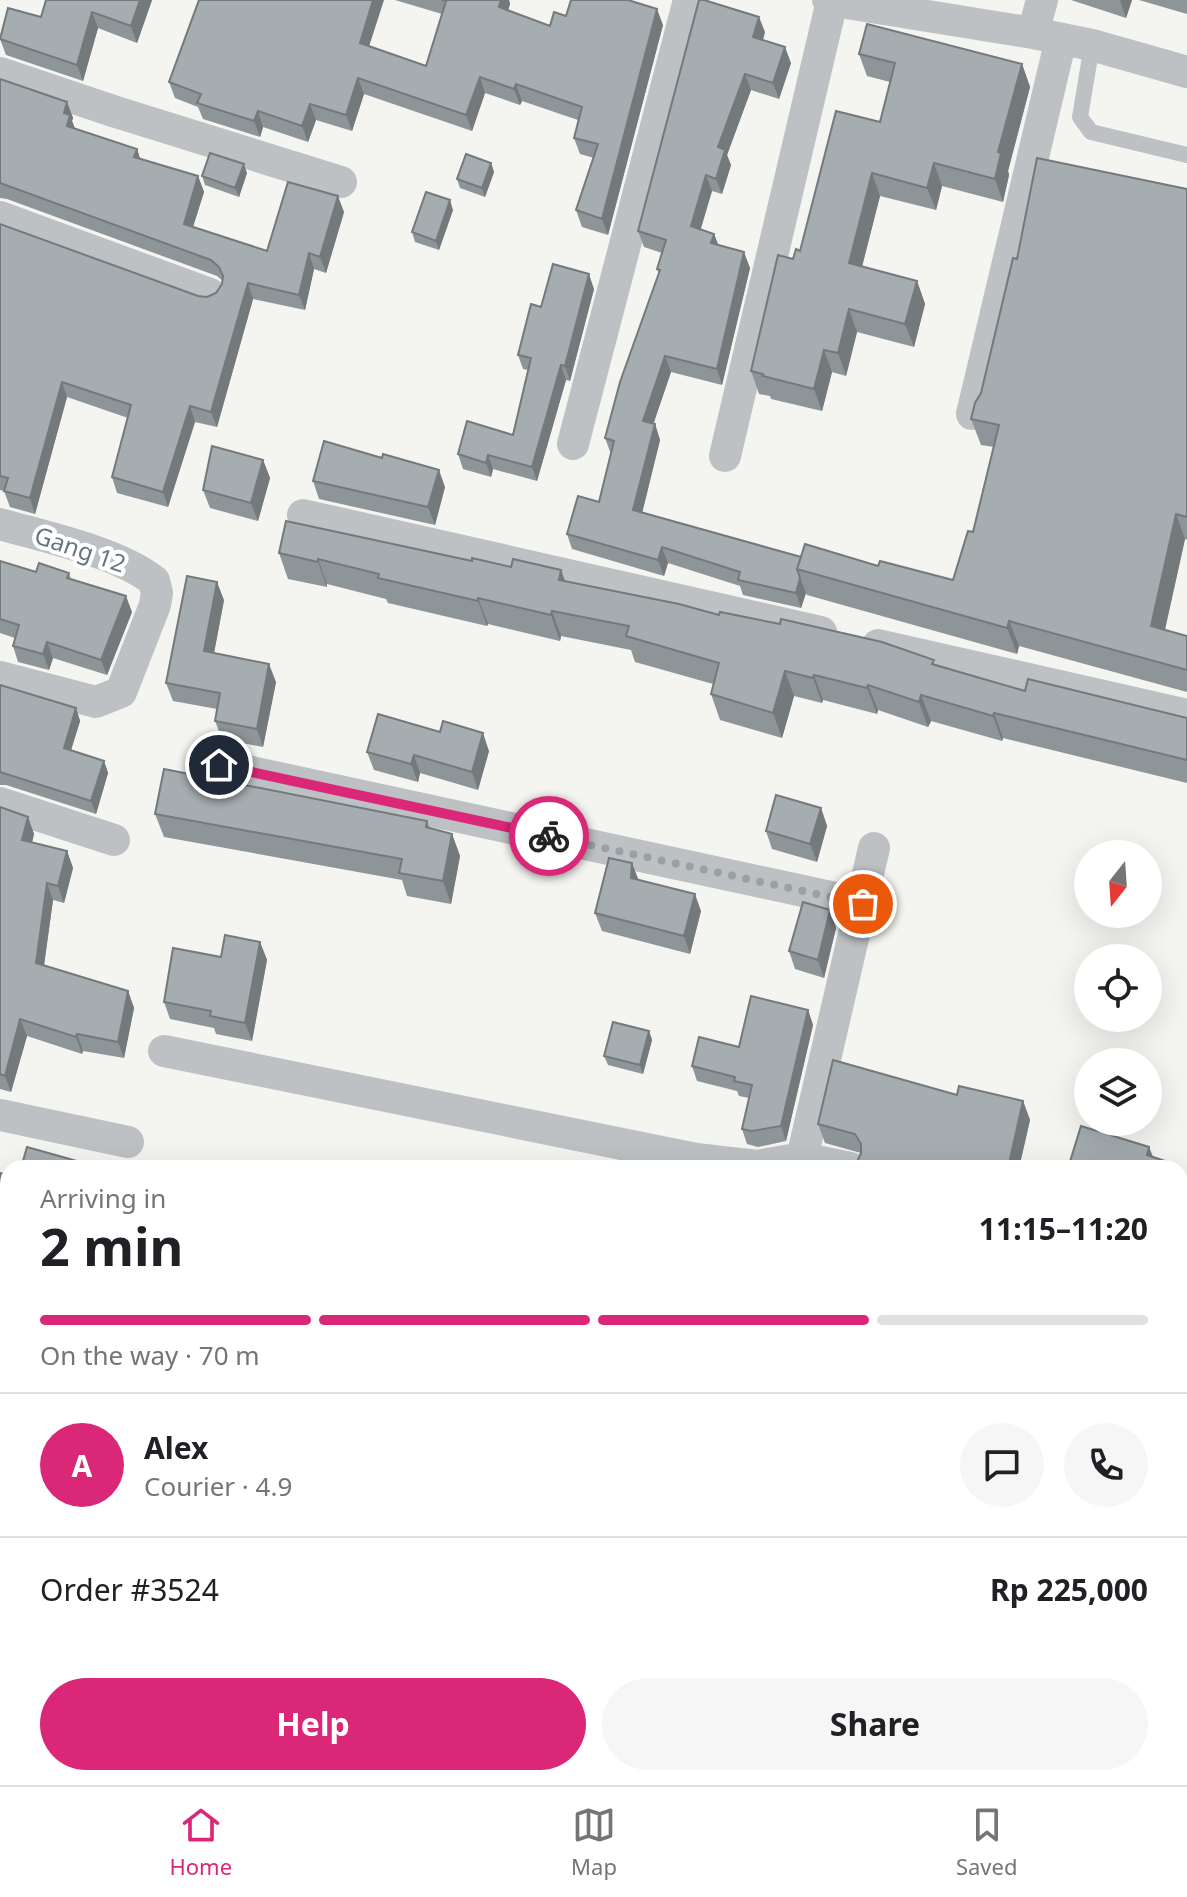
<!DOCTYPE html>
<meta charset="utf-8">
<style>
:root{--surface:#fff;--page:#f6f6f6;--text:#202124;--muted:#757577;--line:#e0e0e0;--accent:#db2777}
body{margin:0;font-family:"Noto Sans",sans-serif;background:var(--page);color:var(--text);height:100vh;display:flex;flex-direction:column;font-size:30px;white-space:nowrap}
*{box-sizing:border-box;margin:0}
p{font-size:26px;color:var(--muted)}
.icon{flex:none;width:44px;height:44px;fill:none;stroke:currentColor;stroke-width:2;stroke-linecap:round;stroke-linejoin:round}
.map{position:relative;flex:1;overflow:hidden}
.sheet{position:absolute;left:0px;top:1160px;width:1188px;height:626px;display:flex;flex-direction:column;background:var(--surface);border-radius:24px 24px 0 0;box-shadow:0 8px 32px #0002}
.sheet>*{flex:none}
.needle{width:52px;rotate:197deg}
.controls{position:absolute;left:1074px;top:840px;display:grid;gap:16px}
.controls a{display:grid;place-items:center;width:88px;height:88px;border-radius:50%;background:var(--surface);box-shadow:0 8px 32px #0002;font-size:40px}
.pin{position:absolute;display:grid;place-items:center;width:68px;height:68px;color:#fff;margin:-34px;border:4px solid #fff;border-radius:50%;box-shadow:0 2px 8px #0007}
.courier{position:absolute;display:grid;place-items:center;width:80px;height:80px;margin:-40px;border:6px solid #db2777;border-radius:50%;background:#fff;color:#222;box-shadow:0 2px 10px #0007}
.summary em{font-style:normal;font-weight:700}
.summary div{display:flex;flex-direction:column-reverse}
.summary{display:flex;align-items:center;justify-content:space-between;height:136px;padding:0 40px}
h1{font-size:52px;font-weight:700;line-height:60px}
.bar{display:grid;grid-template-columns:repeat(4,1fr);gap:12px 8px;align-content:center;height:96px;padding:0 40px}
.bar i{height:10px;border-radius:6px;background:var(--line)}
.bar .on{background:var(--accent)}
.bar p{grid-column:span 4}
.line{display:flex;align-items:center;gap:20px;padding:0 40px;border-top:2px solid var(--line)}
.line div{flex:1}
.round{display:grid;place-items:center;flex:none;width:84px;height:84px;border-radius:42px;background:var(--page)}
.primary-button{display:flex;gap:16px;margin-top:auto;padding:16px 40px}
.primary-button a{flex:1;height:92px;border-radius:48px;background:var(--accent);color:#fff;font-size:32px;font-weight:700;line-height:92px;text-align:center}
.primary-button a+a{background:var(--page);color:var(--text)}
.menu{display:flex;justify-content:space-around;align-items:center;height:112px;border-top:2px solid var(--line);background:var(--surface);font-size:22px;color:var(--muted)}
.menu a{display:grid;justify-items:center;gap:4px}
.menu .on{color:var(--accent)}
.map>svg:first-child{display:block}
.lines{fill:none;stroke-linecap:round;stroke-linejoin:round}
.lane{stroke:#bdc1c4;stroke-width:16}
.street{stroke:#bdc1c4;stroke-width:32}
.wall{fill:#8e9598}
.shaded-wall{fill:#74797c}
.building{fill:#a5adb1;stroke:#74797c;stroke-width:2}
.done{stroke:#97a2a7;stroke-width:8;stroke-dasharray:0 14.4}
.route{stroke:#db2777;stroke-width:10}
.labels{text-anchor:middle;stroke-width:8;stroke-linejoin:round;paint-order:stroke}
.street-label{font-size:24px;fill:#65767f;stroke:#fff}
</style>
<div class="map">
<svg width="1187" height="1785" viewBox="0 0 1187 1785">
<rect width="100%" height="100%" fill="#f4f4f1"/>
<g class="lines">
<path class="lane" d="M1092 45 1080 117 1091 132 1187 155"/>
<path class="street" d="M828 0 1033 33 1092 45 1187 72
M1033 33 1042 0
M0 73 116 112 341 182
M0 217 210 294
M972 414 1061 39
M573 444 689 0
M725 456 832 1
M303 515 821 632
M0 524C45 537 118 552 154 581L157 593 155 605 121 692 96 702 0 677
M878 645 1187 715
M219 765 863 904
M0 803 114 840
M164 1051 696 1159 757 1166 802 1158 850 1168
M0 1115 128 1142
M802 1158 874 848
M1180 1238 1187 1240
M0 1284 4 1295 0 1321
M1180 1506 1187 1508
M117 1785 119 1778
M434 1785 436 1778"/>
</g>
<path class="wall" d="M152 0 137 43 98 28 83 81 6 55 0 39 41 17Z
M395 0H509L510 4 508 11 550 26 566 16 663 25 608 235 582 227 576 210 594 158 580 154 574 138 578 120 522 101 520 105 485 93 472 131 364 94 352 131 316 120 308 142 263 127 260 137 203 119 198 107 175 98 169 82 369 47 426 66 442 14Z
M1071 0H1132L1126 18Z
M1139 0H1187V14Z
M765 32 763 40 791 63 779 99 751 90 727 155 731 165 722 194 712 191 700 229 714 234 718 245 750 268 722 385 671 372 653 424H655L660 440 642 512 801 557 878 566 953 580 973 532 994 447 981 445 971 419 981 393 1017 259 1187 189V540L1185 539 1165 630 1187 636V692L1019 646 1017 654 807 595 806 593 801 608 743 595 740 586 668 563 664 576 572 549 567 534 599 502 611 454 605 438 659 274 657 269 662 253 644 247 638 231Z
M859 54 1022 64 1030 87 1008 171 1009 175 1003 202 942 186 936 210 880 196 862 267 917 281 925 304 914 347 857 332 846 376 832 372 822 411 771 399 770 396 759 394 751 371 793 259 800 251 880 122 890 82 867 76Z
M0 79 67 102 73 118 72 121 75 129 137 149 140 159 198 176 204 192 193 227 267 251 344 212 326 273 314 269 305 310 253 299 217 427 195 422 168 507 117 493 112 477 128 418 67 397 35 514 10 507 4 491 0 490V224L198 296 207 297 216 293 222 284 223 281 217 276 7 199 0 198Z
M491 163 494 172 485 197 460 188 457 179Z
M247 173 239 197 205 185 202 176Z
M453 210 439 250 415 242 412 232Z
M594 289 570 381 566 380 537 481 493 469 491 477 463 469 458 454 513 435 528 370 523 369 518 355 541 307Z
M263 460 270 478 258 521 210 508 203 490Z
M313 481 445 487 435 525 319 499Z
M279 553 472 561 511 567 561 570 565 582 935 664 1025 691 1187 718V783L1003 738 1002 741 931 721 928 727 878 710 877 714 823 700 822 703 794 696 782 738 720 720 711 694 713 684 635 662 631 650 561 636 560 641 488 624 487 626 388 603 386 599 327 584V587L288 579Z
M0 561 36 572 69 573 71 579 132 612 107 675 53 658 49 670 18 662 13 646 15 638 0 633Z
M224 600 214 653 276 682 263 747 222 739 215 721 217 709 173 701 166 683Z
M0 685 76 708 80 721 71 750 104 761 108 773 96 814 6 785H0Z
M489 751 478 790 420 773 418 782 374 770 367 752Z
M0 807 28 817 34 834 32 843 67 851 73 868 64 903 53 900 44 965 128 991 134 1008 124 1058 83 1051 82 1054 27 1036 11 1092 0 1089Z
M821 808 827 826 817 862 772 849 766 831Z
M155 814 427 821 430 828 452 834 460 856 451 904 407 896 402 880 164 837Z
M638 880 701 911 690 954 602 931 595 913Z
M830 910 836 928 824 978 795 969 789 951Z
M260 942 267 960 252 1041 216 1034 214 1028 170 1019 164 1002 221 957Z
M808 1010 813 1025 786 1141 758 1147 747 1144 742 1129 749 1098 739 1096 737 1091 697 1081 692 1066 739 1047Z
M649 1031 652 1040 643 1074 608 1065 604 1056Z
M957 1095 1023 1101 1030 1120 1019 1168H810L848 1167 857 1162 861 1153 825 1143 818 1124Z
M8 1383V1430L4 1429 0 1419V1406Z
M8 1466V1553L0 1550V1468L7 1470Z
M1180 1514 1187 1515V1606L1180 1604Z"/>
<path class="shaded-wall" d="M140 0H152L137 43 131 26Z
M373 0H384L365 59 360 43Z
M501 0H509L510 4 504 24 499 7Z
M1120 0H1132L1126 18Z
M657 9 663 25 608 235 602 219Z
M92 12 98 28 83 81 77 65Z
M759 17 765 32 759 53 753 37Z
M785 47 791 63 779 99 773 83Z
M1022 64 1030 87 1008 171 1009 175 1003 202 995 179 998 152Z
M745 74 751 90 727 155 731 165 722 194 716 179 718 147Z
M480 77 485 93 472 131 466 115Z
M358 78 364 94 352 131 346 115Z
M516 84 522 101 520 105 514 89Z
M67 102 73 118 72 121 76 131 67 126 64 113Z
M310 104 316 120 308 142 302 126Z
M258 111 263 127 260 137 254 121Z
M137 149 142 165 134 157Z
M491 163 494 172 485 197 482 188Z
M934 163 942 186 936 210 927 188Z
M244 164 247 173 239 197 235 188Z
M872 173 880 196 857 286 849 263Z
M706 175 712 191 697 242 691 226Z
M198 176 204 192 189 239 184 224Z
M338 196 344 212 326 273 320 257Z
M450 200 453 210 439 250 436 241Z
M714 234 720 249 711 243Z
M744 252 750 268 722 385 717 369Z
M309 253 314 269 305 310 299 295Z
M589 274 594 289 570 381 565 366Z
M917 281 925 304 914 347 905 324Z
M248 283 253 299 217 427 211 412Z
M849 309 857 332 846 376 838 353Z
M824 350 832 372 822 411 814 389Z
M665 356 671 372 649 437 643 421Z
M561 365 566 380 537 481 532 467Z
M62 382 67 397 35 514 30 498Z
M190 406 195 422 168 507 163 492Z
M655 424 660 440 639 526 633 510Z
M488 455 493 469 491 477 486 463Z
M263 460 270 478 258 521 251 503Z
M439 470 445 487 435 525 428 507Z
M1176 514 1185 539 1160 651 1151 626Z
M662 547 668 563 664 576 658 560Z
M318 559 327 584V587L318 562Z
M561 570 570 595 559 580Z
M800 578 806 593 801 608 796 593Z
M217 582 224 600 211 669 204 651Z
M126 596 132 612 107 675 101 660Z
M478 598 488 624 487 626 478 601Z
M552 611 561 636 560 641 551 615Z
M1009 621 1019 646 1017 654 1007 628Z
M47 642 53 658 49 670 43 654Z
M269 664 276 682 263 747 257 729Z
M785 671 794 696 782 738 773 713Z
M814 675 823 700 822 703 813 678Z
M868 685 878 710 877 714 867 688Z
M921 695 931 721 928 727 919 702Z
M76 708 80 721 68 760 64 748Z
M994 713 1003 738 1002 741 993 716Z
M483 733 489 751 478 790 472 772Z
M414 755 420 773 418 782 411 764Z
M104 761 108 773 96 814 91 801Z
M821 808 827 826 817 862 810 844Z
M28 817 34 834 28 857 22 840Z
M452 834 460 856 451 904 443 881Z
M67 851 73 868 64 903 58 886Z
M632 863 639 881 631 878Z
M47 883 53 900 42 980 36 963Z
M695 894 701 911 690 954 684 936Z
M830 910 836 928 824 978 818 960Z
M260 942 267 960 252 1041 245 1023Z
M128 991 134 1008 124 1058 118 1042Z
M808 1010 813 1025 786 1141 781 1126Z
M20 1019 27 1036 11 1092 5 1076Z
M649 1031 652 1040 643 1074 640 1065Z
M77 1034 83 1051 82 1054 76 1037Z
M1023 1101 1030 1120 1019 1168H1008Z
M1149 1147 1156 1164 1147 1155Z
M8 1197V1232L0 1259V1223Z
M1181 1416 1187 1436 1180 1466V1419Z
M197 1778H207L205 1785H195Z
M411 1778H417L416 1785H410Z
M524 1778H532V1785H523Z"/>
<path class="building" d="M46 0H140L131 26 92 12 77 65 0 39 8 8 41 17Z
M199 0H373L360 43 426 66 446 1 442 0H501L499 7 550 26 554 12 566 16 571 0H628L657 9 602 219 576 210 598 144 574 138 582 107 516 84 514 89 480 77 466 115 358 78 346 115 310 104 302 126 258 111 254 121 197 103 201 94 169 82Z
M699 0H704L759 17 753 37 785 47 773 83 745 74 718 147 725 150 716 179 706 175 691 226 714 234 711 243 744 252 717 369 665 356 643 421 655 424 633 510 801 557 797 569 800 578 796 593 738 580 740 572 662 547 658 560 567 534 578 496 599 502 614 441 605 438 620 382 660 270 657 269 666 240 638 231Z
M867 24 1022 64 998 152 1001 153 995 179 934 163 927 188 872 173 849 263 917 281 905 324 849 309 838 353 824 350 814 389 763 376V374L751 371 778 255 793 259 796 249 800 251 836 111 880 122 895 63 859 54Z
M0 79 67 102 64 113 70 115 67 126 137 149 134 157 198 176 184 224 267 251 288 182 338 196 320 257 309 253 299 295 248 283 211 412 190 406 163 492 112 477 131 405 62 382 30 498 4 491 8 478 0 476V224L198 296 207 297 216 293 222 284 223 276 219 267 211 260 0 183Z
M210 153 244 164 235 188 202 176Z
M466 154 491 163 482 188 457 179Z
M1037 158 1187 189V517L1176 514 1151 626 1187 636V670L1009 621 1007 628 797 569 805 544 878 566 880 561 953 580 968 531 973 532 999 425 971 419 975 403 981 393 1013 258 1017 259Z
M426 192 450 200 436 241 412 232Z
M553 264 589 274 565 366 561 365 532 467 488 455 486 463 458 454 467 421 513 435 531 358 518 355 531 304 541 307Z
M324 441 382 458 383 454 439 470 428 507 313 481Z
M212 446 263 460 251 503 203 490Z
M286 521 472 561V558L511 567 513 559 561 570 559 580 679 604 719 615 720 612 780 624 781 619 882 642 934 660 932 664 1025 691 1028 679 1187 718V760L994 713 993 716 921 695 919 702 868 685 867 688 814 675 813 678 785 671 773 713 711 694 719 663 626 636 629 626 552 611 551 615 478 598V601L378 578 379 574 318 559V562L279 553Z
M0 561 36 572 39 563 69 573 67 578 126 596 101 660 47 642 43 654 13 646 19 625 0 619Z
M187 576 217 582 204 651 269 664 257 729 215 721 220 693 166 683Z
M0 685 76 708 64 748 104 761 91 801 0 772Z
M378 714 440 732 443 721 483 733 472 772 414 755 411 764 367 752Z
M164 769 427 821 426 827 452 834 443 881 399 873 402 859 155 814Z
M776 795 821 808 810 844 766 831Z
M0 807 28 817 22 840 67 851 58 886 47 883 36 963 128 991 118 1042 77 1034 76 1037 20 1019 5 1076 0 1074Z
M609 858 632 863 631 878 695 894 684 936 595 913Z
M803 902 830 910 818 960 789 951Z
M225 935 260 942 245 1023 210 1016 211 1011 164 1002 173 948 221 957Z
M751 996 808 1010 781 1126 752 1131 742 1129 752 1085 734 1081 735 1077 692 1066 699 1037 739 1047Z
M613 1022 649 1031 640 1065 604 1056Z
M833 1060 957 1095 959 1086 1023 1101 1008 1168H980L963 1164 962 1168H810L812 1162 848 1167 857 1162 861 1153V1144L855 1134 818 1124Z
M1081 1126 1149 1147 1147 1155 1165 1161 1163 1168H1068Z
M27 1147 98 1167 21 1168Z
M0 1173 8 1175V1197L0 1223Z
M8 1383V1415L0 1413V1406Z
M8 1466V1538L0 1536V1511L3 1498 0 1497V1468L7 1470Z
M1180 1514 1187 1515V1589L1180 1587Z
M58 1778H96L100 1783 96 1782V1785H57Z
M126 1778H197L195 1785H117L125 1781Z
M359 1778H411L410 1785H357Z
M467 1778H524L523 1785H467Z
M602 1778 640 1784 639 1785H601Z"/>
<g class="lines">
<path class="done" d="M549 836 863 904"/>
<path class="route" d="M219 765 549 836"/>
</g>
<g class="labels">
<g class="street-label">
<text transform="translate(80 550) rotate(19)" y="8">Gang 12</text>
</g>
</g>
</svg>
<div class="controls">
<a><svg class="needle" viewBox="-14 -14 28 28"><path d="M0-13l5 13h-10z" fill="#e53935"/><path d="M0 13l5-13h-10z" fill="#757577"/></svg></a>
<a><svg class="icon" aria-label="locate" viewBox="0 0 24 24"><circle cx="12" cy="12" r="6"/><path d="M12 2v4M12 18v4M2 12h4M18 12h4"/></svg></a>
<a><svg class="icon" aria-label="layers" viewBox="0 0 24 24"><path d="M12 4l9 5-9 5-9-5zM3 14l9 5 9-5"/></svg></a>
</div>
<div class="pin" style="left:863px;top:904px;background:#ea580c"><svg class="icon" aria-label="bag" viewBox="0 0 24 24"><path d="M5 8h14l-1 12H6zM9 8a3 3 0 0 1 6 0"/></svg></div>
<div class="pin" style="left:219px;top:765px;background:#1f2937"><svg class="icon" aria-label="home" viewBox="0 0 24 24"><path d="M3 11l9-7 9 7M6 9v11h12V9"/></svg></div>
<div class="courier" style="left:549px;top:836px"><svg class="icon" aria-label="bike" viewBox="0 0 24 24"><circle cx="6" cy="16" r="4"/><circle cx="18" cy="16" r="4"/><path d="M6 16l4-8h5l3 8M10 8l3 8H6M13 5h3"/></svg></div>
<section class="sheet">
<div class="summary"><div><h1>2 min</h1><p>Arriving in</p></div><em>11:15–11:20</em></div>
<div class="bar"><i class="on"></i><i class="on"></i><i class="on"></i><i></i><p>On the way · 70 m</p></div>
<div class="line" style="height:144px"><b class="round" style="background:var(--accent);color:#fff">A</b><div><b>Alex</b><p>Courier · 4.9</p></div><a class="round"><svg class="icon" aria-label="chat" viewBox="0 0 24 24"><path d="M4 5h16v11H9l-5 4z"/></svg></a><a class="round"><svg class="icon" aria-label="phone" viewBox="0 0 24 24"><path d="M5 4h4l2 5-3 2q2 4 5 5l2-3 5 2v4C11 20 4 13 5 4z"/></svg></a></div>
<div class="line" style="height:104px"><div>Order #3524</div><b>Rp 225,000</b></div>
<div class="primary-button"><a>Help</a><a>Share</a></div>
</section>
</div>
<nav class="menu">
<a class="on"><svg class="icon" aria-label="home" viewBox="0 0 24 24"><path d="M3 11l9-7 9 7M6 9v11h12V9"/></svg>Home</a>
<a><svg class="icon" aria-label="map" viewBox="0 0 24 24"><path d="M3 6l6-2 6 2 6-2v14l-6 2-6-2-6 2zM9 4v14M15 6v14"/></svg>Map</a>
<a><svg class="icon" aria-label="saved" viewBox="0 0 24 24"><path d="M7 4h10v16l-5-4-5 4z"/></svg>Saved</a>
</nav>
